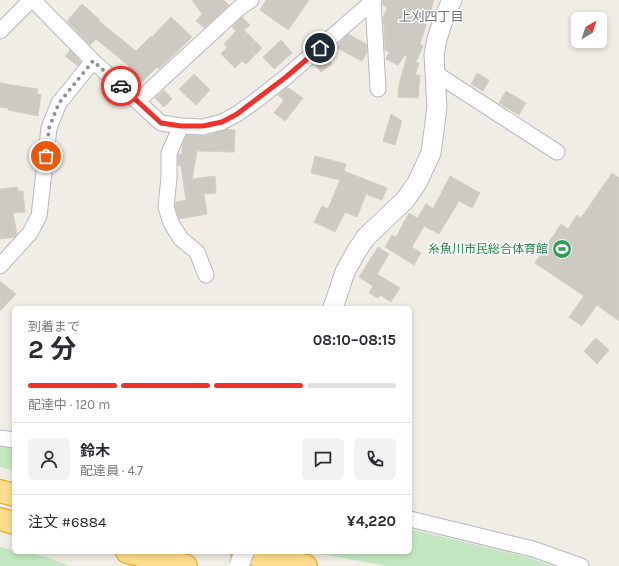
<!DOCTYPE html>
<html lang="ja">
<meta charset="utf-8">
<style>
:root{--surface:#fff;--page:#f2f2f3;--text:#2b2b33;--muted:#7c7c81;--line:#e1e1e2;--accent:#f1312b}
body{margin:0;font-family:Karla,"Noto Sans JP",sans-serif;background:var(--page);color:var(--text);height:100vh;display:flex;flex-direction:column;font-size:15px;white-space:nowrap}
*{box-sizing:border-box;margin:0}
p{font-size:13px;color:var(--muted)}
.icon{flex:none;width:22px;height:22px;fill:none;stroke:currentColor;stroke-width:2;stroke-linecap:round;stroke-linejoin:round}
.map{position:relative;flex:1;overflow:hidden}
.drawer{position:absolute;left:12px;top:306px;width:400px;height:248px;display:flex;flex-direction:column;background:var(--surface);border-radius:6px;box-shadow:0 2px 6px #0003}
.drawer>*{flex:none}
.needle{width:26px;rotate:39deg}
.buttons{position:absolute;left:571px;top:12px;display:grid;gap:8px}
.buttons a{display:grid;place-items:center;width:36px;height:36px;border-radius:6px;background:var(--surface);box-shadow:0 2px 6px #0003;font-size:20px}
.pin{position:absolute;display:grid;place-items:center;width:34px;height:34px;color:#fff;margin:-17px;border:2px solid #fff;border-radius:50%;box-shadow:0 1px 4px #0007}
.courier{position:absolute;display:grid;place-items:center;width:40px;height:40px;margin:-20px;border:3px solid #f1312b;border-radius:50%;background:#fff;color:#222;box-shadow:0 1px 5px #0007}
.head em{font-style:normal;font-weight:700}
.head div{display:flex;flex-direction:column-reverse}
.head{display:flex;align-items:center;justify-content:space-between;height:68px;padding:0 16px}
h1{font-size:26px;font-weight:700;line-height:30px}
.bar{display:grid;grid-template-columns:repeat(4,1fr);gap:6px 4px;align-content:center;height:48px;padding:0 16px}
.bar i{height:5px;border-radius:3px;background:var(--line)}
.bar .on{background:var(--accent)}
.bar p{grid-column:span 4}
.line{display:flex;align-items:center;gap:10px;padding:0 16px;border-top:1px solid var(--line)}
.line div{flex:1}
.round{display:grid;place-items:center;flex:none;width:42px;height:42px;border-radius:6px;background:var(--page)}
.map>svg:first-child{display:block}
.green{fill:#c3e8c1}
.building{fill:#cdcac4;stroke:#d5cfc3}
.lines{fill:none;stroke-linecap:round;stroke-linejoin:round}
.minor-casing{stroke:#b6b9bd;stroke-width:17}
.tertiary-casing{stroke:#b6b9bd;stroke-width:21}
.motorway-casing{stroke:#f69d00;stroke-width:24}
.minor{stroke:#fff;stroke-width:15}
.tertiary{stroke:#fff;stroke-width:19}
.motorway{stroke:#ffdd8e;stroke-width:22}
.tertiary-bridge-casing{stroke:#b6b9bd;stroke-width:21;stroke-linecap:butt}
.tertiary-bridge{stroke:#fff;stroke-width:19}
.done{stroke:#909393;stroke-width:4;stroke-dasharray:0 7.2}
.route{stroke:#f1312b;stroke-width:5}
.labels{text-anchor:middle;stroke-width:3;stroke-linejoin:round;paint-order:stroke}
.leisure-label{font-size:12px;fill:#27864d;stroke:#fff;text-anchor:end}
.neighbourhood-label{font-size:13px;fill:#6e7479;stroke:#fff}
</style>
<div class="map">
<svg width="619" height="566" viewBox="0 0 619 566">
<rect width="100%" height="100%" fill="#f0ede6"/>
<path class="green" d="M0 445 14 447V471L0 467Z
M410 529 527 557 552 566H387L311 552H410Z
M0 547 14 550V552C35 552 50 558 69 566H0Z"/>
<path class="building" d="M192 0H224L229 5 204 28 196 21 202 14Z
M266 0H309L288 30 260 10Z
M383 0H434L420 44 423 46 416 62 419 63 415 75H420L418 98 398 97 399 85 407 56 405 55 398 65 386 59 389 52 385 50 384 28 385 25H383V18L387 8 382 4Z
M82 4 100 20 99 21 136 51 151 36 152 37 171 17 192 37 159 69 157 67 136 88 121 73 129 66 96 39 90 45 67 21Z
M242 17 250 25 244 30 262 48 246 64 242 61 235 68 221 54 227 47 224 44 236 31 232 27Z
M348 34 366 44 367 52 362 61 337 48 340 42Z
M281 40 292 53 274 69 263 57Z
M70 50 81 62 78 66 65 56Z
M324 55 332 64 321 72 315 64Z
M477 73 489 80 483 91 471 84Z
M194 74 210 90 196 105 179 89Z
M0 83 38 89 37 94 41 95 38 116 8 110V108L0 107Z
M287 87 303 98 285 121 274 113 284 100 278 95Z
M164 90 172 99 164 107 155 98Z
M506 91 526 103 519 115 499 103Z
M391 114 402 121 395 145 383 141Z
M227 129 235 130 234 152 197 151 192 179 215 176 216 193 204 194 207 214 179 219 175 206 176 202 186 200 181 166 178 165V154H182V145L187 135 205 136Z
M315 156 346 164 344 171 387 188 382 200 366 194 357 217 345 212 335 232 314 222 322 206 328 209 340 180 311 173Z
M612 173 619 178V321L597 305 582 326 569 317 584 296 535 263 561 224 568 229 577 215 581 218Z
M450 176 480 193 472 208 459 201 439 234 424 226 412 247 421 253 414 265 385 247 392 235 396 237 409 213 417 218 426 204 433 209Z
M18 187V191H23L25 212 13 213 17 234 15 237 0 239V189Z
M378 247 389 254 377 274 400 288 391 302 380 295 378 298 369 293 373 286 359 277Z
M0 281 16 294 0 311Z
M596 338 609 350 597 364 584 351Z"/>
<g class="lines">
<g class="minor-casing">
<path id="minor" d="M33 0 93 61 161 123 181 126 203 127 222 122 237 114 254 102 286 77 374 0
M373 1 378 89
M0 31 31 0
M435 73 557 152
M138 101 239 8 251 0
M181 126 169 153V177L166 207 171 223 181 239 197 252 206 275
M0 266 30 233 39 216 49 128 59 103 93 61
M0 438 14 440
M410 519 533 549 581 566"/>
</g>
<g class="tertiary-casing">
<path id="tertiary" d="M333 308 345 272 356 252 366 237 405 200 417 183 431 153 437 107 434 55 437 39 443 20 452 0"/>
</g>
<g class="motorway-casing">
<path id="motorway" d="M0 491 14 495
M0 519 14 523
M127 552 186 566
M242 552 306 566"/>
</g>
<use href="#minor" class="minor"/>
<use href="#tertiary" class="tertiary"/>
<use href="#motorway" class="motorway"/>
<g class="tertiary-bridge-casing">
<path id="tertiary-bridge" d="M239 566 244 552"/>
</g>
<use href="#tertiary-bridge" class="tertiary-bridge"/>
</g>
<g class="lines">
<path class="done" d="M46 156 49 128 59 103 93 61 121 86"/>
<path class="route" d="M121 86 161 123 181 126H203L222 122 237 114 286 77 320 48"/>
</g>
<defs>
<g id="stadium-disc" transform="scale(1)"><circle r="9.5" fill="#2e9e5b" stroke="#fff"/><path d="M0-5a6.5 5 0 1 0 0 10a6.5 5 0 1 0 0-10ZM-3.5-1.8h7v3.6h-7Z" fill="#fff"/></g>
</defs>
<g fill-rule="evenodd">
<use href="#stadium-disc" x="562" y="249"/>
</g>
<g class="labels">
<g class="leisure-label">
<text x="548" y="253">糸魚川市民総合体育館</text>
</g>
<g class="neighbourhood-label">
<text x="431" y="21">上刈四丁目</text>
</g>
</g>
</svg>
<div class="buttons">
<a><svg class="needle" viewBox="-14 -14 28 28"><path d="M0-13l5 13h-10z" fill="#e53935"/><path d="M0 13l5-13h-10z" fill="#7c7c81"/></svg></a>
</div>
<div class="pin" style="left:46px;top:156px;background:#ea580c"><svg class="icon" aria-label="bag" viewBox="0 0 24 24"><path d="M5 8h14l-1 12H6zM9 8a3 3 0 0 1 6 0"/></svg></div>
<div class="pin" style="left:320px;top:48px;background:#1f2937"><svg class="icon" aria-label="home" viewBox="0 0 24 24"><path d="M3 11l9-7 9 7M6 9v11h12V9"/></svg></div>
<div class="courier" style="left:121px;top:86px"><svg class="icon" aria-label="car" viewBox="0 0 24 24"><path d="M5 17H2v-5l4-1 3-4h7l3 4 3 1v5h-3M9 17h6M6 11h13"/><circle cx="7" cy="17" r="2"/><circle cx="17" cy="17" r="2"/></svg></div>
<section class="drawer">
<div class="head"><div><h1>2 分</h1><p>到着まで</p></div><em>08:10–08:15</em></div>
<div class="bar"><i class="on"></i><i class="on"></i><i class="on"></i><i></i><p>配達中 · 120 m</p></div>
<div class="line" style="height:72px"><a class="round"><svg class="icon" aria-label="person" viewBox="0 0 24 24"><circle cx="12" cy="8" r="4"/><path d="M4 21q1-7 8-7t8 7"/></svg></a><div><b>鈴木</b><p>配達員 · 4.7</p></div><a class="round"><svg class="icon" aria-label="chat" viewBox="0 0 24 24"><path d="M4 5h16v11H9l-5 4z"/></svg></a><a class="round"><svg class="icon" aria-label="phone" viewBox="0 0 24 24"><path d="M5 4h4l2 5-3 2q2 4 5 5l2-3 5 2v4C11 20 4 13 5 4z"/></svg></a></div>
<div class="line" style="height:52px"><div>注文 #6884</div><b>¥4,220</b></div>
</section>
</div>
